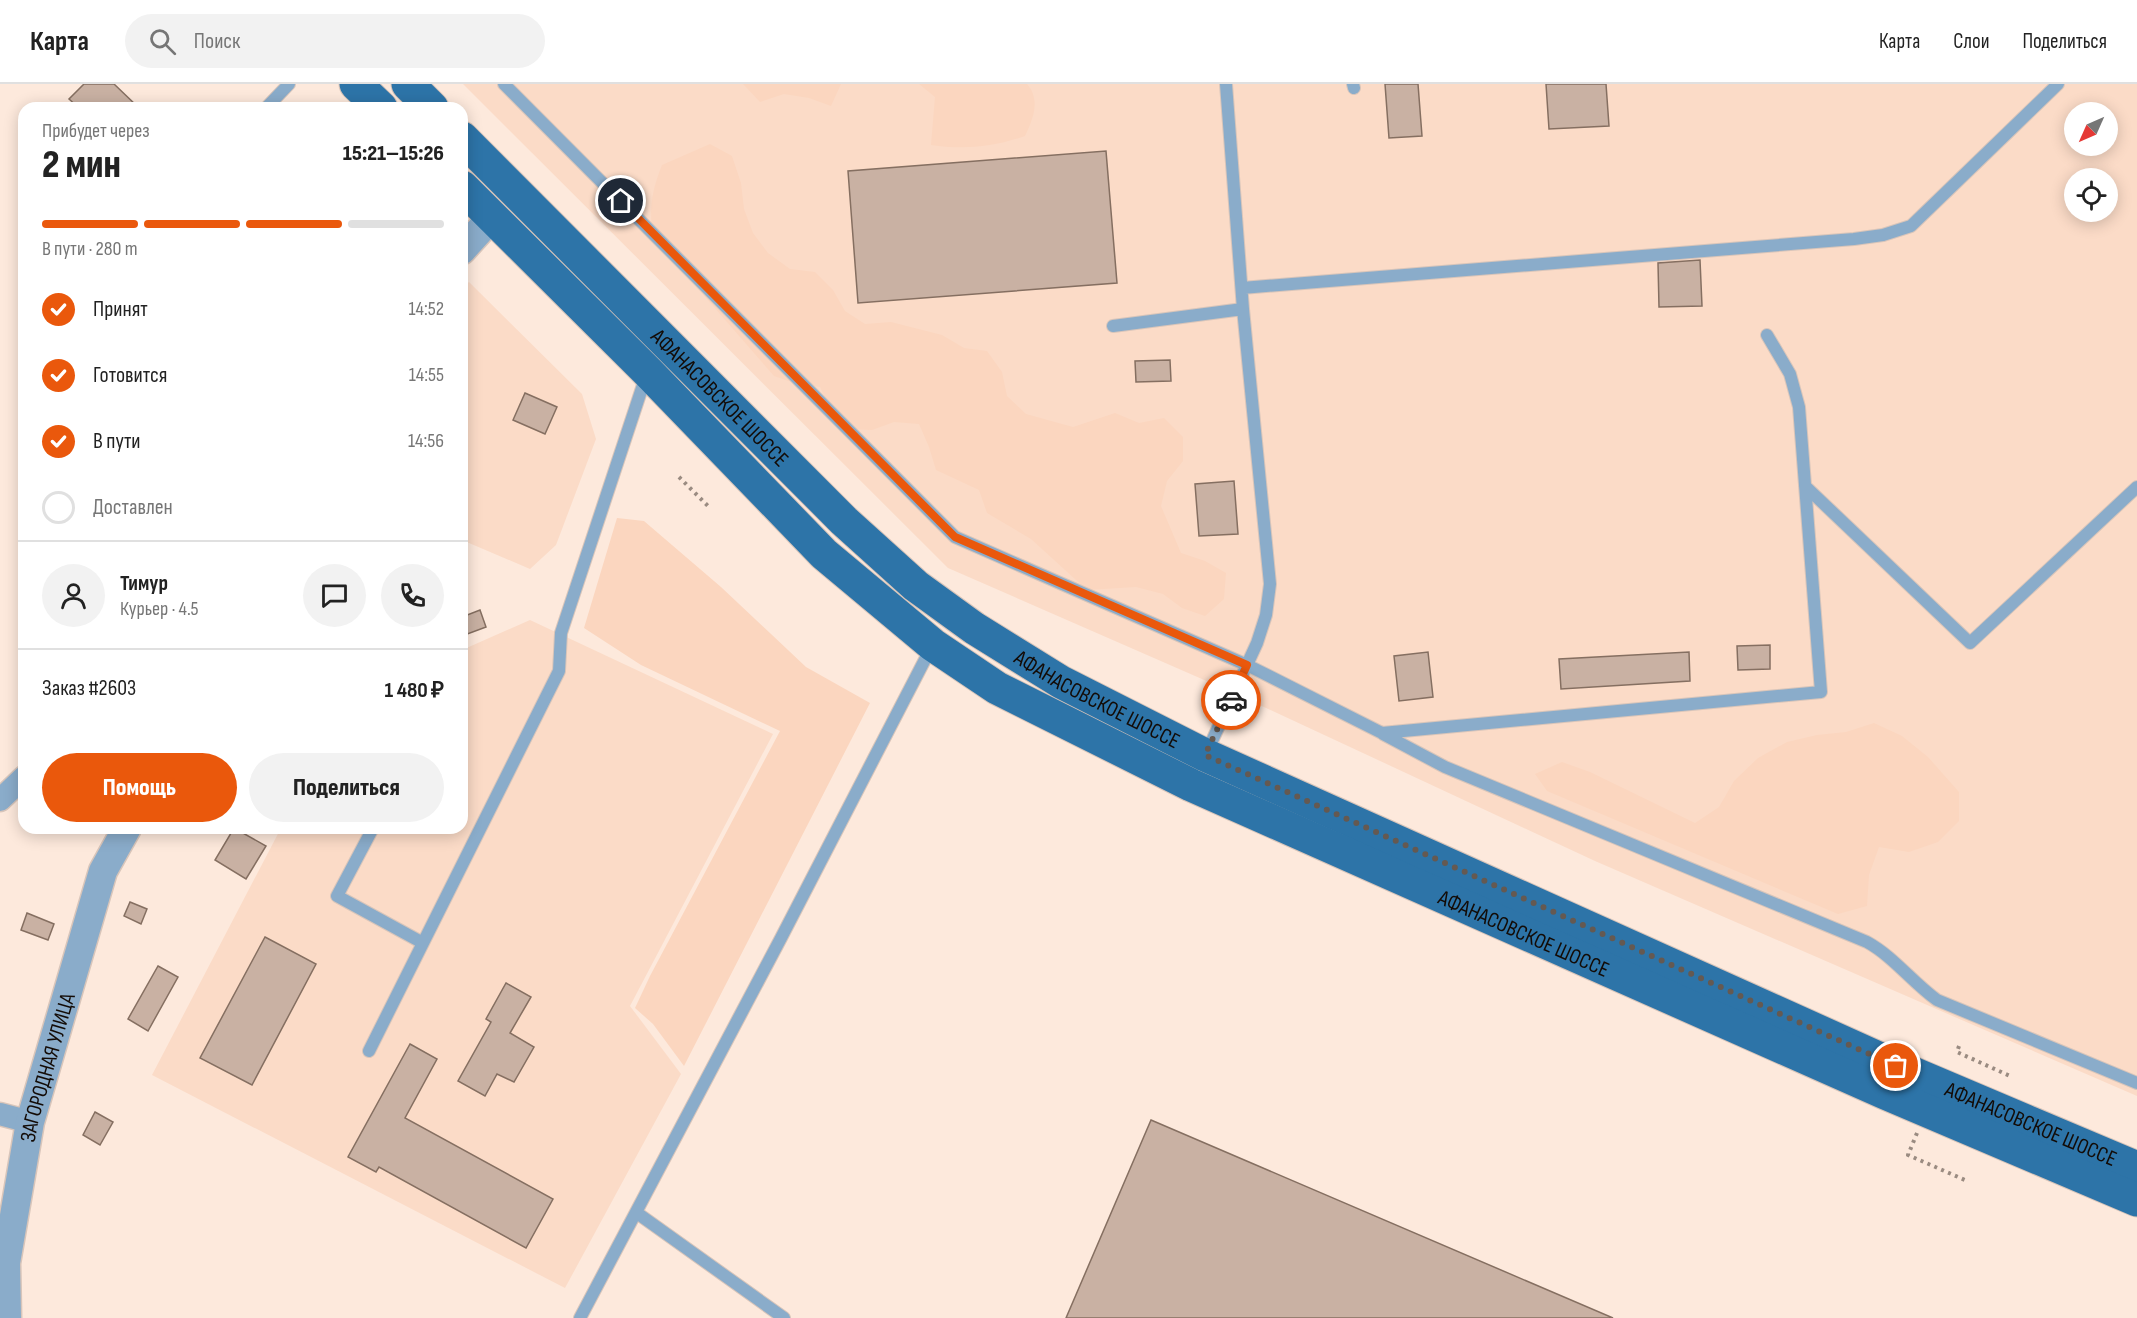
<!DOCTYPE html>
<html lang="ru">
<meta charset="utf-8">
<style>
:root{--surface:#fff;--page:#f2f2f2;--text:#222;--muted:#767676;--line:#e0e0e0;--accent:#ea580c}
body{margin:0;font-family:"Sofia Sans Condensed",sans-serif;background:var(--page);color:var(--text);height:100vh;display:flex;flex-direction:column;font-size:22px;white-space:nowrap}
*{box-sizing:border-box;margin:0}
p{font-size:20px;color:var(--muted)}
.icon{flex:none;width:33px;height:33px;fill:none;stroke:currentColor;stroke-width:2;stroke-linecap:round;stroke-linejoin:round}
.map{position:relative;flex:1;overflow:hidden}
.side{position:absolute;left:18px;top:18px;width:450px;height:732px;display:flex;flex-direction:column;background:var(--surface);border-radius:18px;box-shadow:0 3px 15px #0003}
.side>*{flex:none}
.needle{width:39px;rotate:225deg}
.tools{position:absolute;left:2064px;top:18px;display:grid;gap:12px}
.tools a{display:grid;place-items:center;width:54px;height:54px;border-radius:50%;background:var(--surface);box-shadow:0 3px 15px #0003;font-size:30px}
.pin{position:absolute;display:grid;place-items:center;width:51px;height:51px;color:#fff;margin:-26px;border:3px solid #fff;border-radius:50%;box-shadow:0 2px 6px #0007}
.courier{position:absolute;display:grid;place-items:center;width:60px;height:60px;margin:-30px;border:4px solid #ea580c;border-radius:50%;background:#fff;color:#222;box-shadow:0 2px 8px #0007}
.overview em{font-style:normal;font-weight:800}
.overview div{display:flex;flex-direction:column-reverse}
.overview{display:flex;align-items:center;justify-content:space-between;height:102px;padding:0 24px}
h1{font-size:39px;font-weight:800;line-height:45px}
.bar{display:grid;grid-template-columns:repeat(4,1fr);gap:9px 6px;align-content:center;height:72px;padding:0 24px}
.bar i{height:8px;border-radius:4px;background:var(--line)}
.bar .current{background:var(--accent)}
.bar p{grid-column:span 4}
.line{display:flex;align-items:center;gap:15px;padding:0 24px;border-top:2px solid var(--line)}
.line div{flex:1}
.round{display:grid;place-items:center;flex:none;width:63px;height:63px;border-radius:32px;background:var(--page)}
ol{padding:0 24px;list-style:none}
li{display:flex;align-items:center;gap:18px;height:66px}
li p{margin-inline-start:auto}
li .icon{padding:6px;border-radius:50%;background:var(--accent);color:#fff;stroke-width:4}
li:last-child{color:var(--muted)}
li i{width:33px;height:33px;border:3px solid var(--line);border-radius:50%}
.action{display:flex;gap:12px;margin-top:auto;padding:12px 24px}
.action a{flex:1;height:69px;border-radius:36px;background:var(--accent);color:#fff;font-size:24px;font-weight:800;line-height:69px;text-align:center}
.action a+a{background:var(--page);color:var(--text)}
header{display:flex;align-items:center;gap:36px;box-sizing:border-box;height:84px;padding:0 30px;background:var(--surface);border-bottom:2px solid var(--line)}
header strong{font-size:28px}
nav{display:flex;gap:33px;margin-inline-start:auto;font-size:21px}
.search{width:420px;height:54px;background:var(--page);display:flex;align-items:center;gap:15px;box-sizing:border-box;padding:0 21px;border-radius:33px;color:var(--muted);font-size:22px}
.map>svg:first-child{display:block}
.built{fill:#fbdbc7;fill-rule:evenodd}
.green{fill:#fbd6bf}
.building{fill:#c9b1a3;stroke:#856f61;stroke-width:1.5}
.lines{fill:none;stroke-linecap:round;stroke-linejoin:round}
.service-casing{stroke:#d8c5ba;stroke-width:14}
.minor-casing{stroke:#d8c5ba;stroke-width:25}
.tertiary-casing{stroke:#d8c5ba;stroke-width:31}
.primary-casing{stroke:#d8c5ba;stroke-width:35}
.path{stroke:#9a8b81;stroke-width:4;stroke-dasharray:3 4.5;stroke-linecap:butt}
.service{stroke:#8aacca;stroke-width:12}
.minor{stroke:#8aacca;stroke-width:22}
.tertiary{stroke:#8aacca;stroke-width:28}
.primary{stroke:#2d74a8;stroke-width:33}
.done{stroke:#655951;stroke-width:6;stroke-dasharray:0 10.8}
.route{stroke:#ea580c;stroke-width:8}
.labels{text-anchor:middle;stroke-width:6;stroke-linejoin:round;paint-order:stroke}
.street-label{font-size:22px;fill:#130b06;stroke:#fde9dc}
</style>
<header>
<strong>Карта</strong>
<div class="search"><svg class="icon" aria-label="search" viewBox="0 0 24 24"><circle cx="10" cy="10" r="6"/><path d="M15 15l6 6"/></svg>Поиск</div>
<nav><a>Карта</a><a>Слои</a><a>Поделиться</a></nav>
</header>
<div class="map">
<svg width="2137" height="1234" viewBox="0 0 2137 1234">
<rect width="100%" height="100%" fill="#fde9dc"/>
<path class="built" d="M463 0H2137V1012L1595 777 1234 609 948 484ZM2074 28H2108V62H2074ZM2074 94H2108V128H2074Z
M469 198 582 310 596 355 556 461 530 485 462 456V204Z
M530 536 773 650 630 922 681 990 565 1204 152 991 281 744H462V566Z"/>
<path class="green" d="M743 0H841L831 22 809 14 784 10 760 18Z
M919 0H1027C1041 16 1033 35 1025 52 994 63 963 66 931 61L935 13Z
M710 60 732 72 741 99 744 125 753 149 768 169 790 185 815 188 833 206 845 227 865 240 891 238 942 251 964 264 987 267 1002 288 1007 312 1026 330 1073 343 1115 329 1139 339 1164 334 1183 353V377L1167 397 1161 422 1181 469 1205 477 1226 489 1224 515 1205 532 1182 524 1163 510 1136 503 1087 506 1031 455 987 429 979 406 936 386 929 363 919 340 894 338 872 346 847 345 831 326 820 303 797 300 774 292 652 152C650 122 651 109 662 81Z
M617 434 644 437 721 503 806 583 870 619 684 982 653 940 635 924 650 892 780 647 641 581 584 544Z
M1874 639 1902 652 1928 673 1959 708V737L1938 758 1909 768 1879 763 1869 791 1867 822 1838 830 1547 707 1535 690 1562 678 1590 688 1695 739 1719 723 1734 697 1758 674 1787 658 1817 651 1846 648Z"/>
<path class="building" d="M84 0H114L139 24H79L69 15Z
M1385 0H1418L1422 52 1389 54Z
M1546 0H1606L1609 42 1549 45Z
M1106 67 1117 199 858 219 848 87Z
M1700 176 1702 222 1659 223 1658 179Z
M1170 276 1171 297 1136 298 1135 277Z
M525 309 557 323 545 350 513 336Z
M1234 397 1238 450 1199 452 1195 400Z
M480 526 486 543 462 552V533Z
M1770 561V585L1738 586 1737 562Z
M1428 568 1433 613 1399 617 1394 572Z
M1689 568 1690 597 1561 605 1559 575Z
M234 744 266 762 246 795 215 776Z
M130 818 147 825 141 840 124 832Z
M27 829 54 840 48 856 21 846Z
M265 853 316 880 252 1001 200 974Z
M158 882 178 893 148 947 128 935Z
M506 899 531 913 510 949 534 963 514 998 497 990 485 1012 458 997 491 938 486 935Z
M410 960 437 975 405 1034 553 1115 526 1164 379 1083 376 1088 348 1073Z
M95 1028 113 1038 100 1061 83 1051Z
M1151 1036 1613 1234H1066Z"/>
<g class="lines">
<g class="service-casing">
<path id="service" d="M504 0 955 453 1247 581 1382 649 1821 608 1799 323 1790 290 1767 251
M1226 0 1243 225
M1353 0 1354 4
M266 24 289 0
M1242 204 1854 155 1883 151 1911 142 2058 0
M1113 242 1243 225 1270 500 1266 531 1257 559 1206 670
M1805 402 1970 559 2137 403
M1383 650 1445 683 1867 858C1894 873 1912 898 1937 916L2137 999
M373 744 337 812 423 859
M369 967 559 587 561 549 646 292
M637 1129 784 1234
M580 1234 781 854 932 562"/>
</g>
<g class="minor-casing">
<path id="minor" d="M0 716 24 693
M0 1030 30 1038"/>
</g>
<g class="tertiary-casing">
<g id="tertiary">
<path d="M462 166 492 133"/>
<path id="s1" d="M7 1234 6 1179 30 1038 103 787 127 744"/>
</g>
</g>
<g class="primary-casing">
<g id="primary">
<path d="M356 0 381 24"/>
<path d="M408 0 432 24"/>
<path id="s2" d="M462 54 844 437 916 502 974 544 1061 598 1205 671 1896 982 2137 1084"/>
<path id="s3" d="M462 103 648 288 824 470 933 561 997 604 1191 701 1885 1009 2137 1116"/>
</g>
</g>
<path class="path" d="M679 393 710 424
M1959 962 1957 968 2010 992
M1917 1049 1908 1071 1965 1096"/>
<use href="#service" class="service"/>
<use href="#minor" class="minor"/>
<use href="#tertiary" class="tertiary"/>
<use href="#primary" class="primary"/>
</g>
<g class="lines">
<path class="done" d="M1231 616 1205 671 1896 982"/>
<path class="route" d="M621 117 955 453 1247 581 1231 616"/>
</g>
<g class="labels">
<g class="street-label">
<text dy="8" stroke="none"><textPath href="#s2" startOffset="366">АФАНАСОВСКОЕ ШОССЕ</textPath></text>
<text dy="8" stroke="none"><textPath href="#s2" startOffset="852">АФАНАСОВСКОЕ ШОССЕ</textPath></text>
<text dy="8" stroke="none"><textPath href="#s3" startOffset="1316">АФАНАСОВСКОЕ ШОССЕ</textPath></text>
<text dy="8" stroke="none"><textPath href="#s1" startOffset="255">ЗАГОРОДНАЯ УЛИЦА</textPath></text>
<text dy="8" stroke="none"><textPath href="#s2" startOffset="1878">АФАНАСОВСКОЕ ШОССЕ</textPath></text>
</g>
</g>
</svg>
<div class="tools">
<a><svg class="needle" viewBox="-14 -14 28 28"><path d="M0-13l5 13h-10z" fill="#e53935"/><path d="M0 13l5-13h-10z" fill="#767676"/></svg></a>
<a><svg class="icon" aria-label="locate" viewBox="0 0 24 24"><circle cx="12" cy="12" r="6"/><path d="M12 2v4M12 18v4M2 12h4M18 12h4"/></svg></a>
</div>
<div class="pin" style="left:1896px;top:982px;background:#ea580c"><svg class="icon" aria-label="bag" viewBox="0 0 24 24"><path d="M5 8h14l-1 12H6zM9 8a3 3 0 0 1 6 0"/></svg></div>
<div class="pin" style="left:621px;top:117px;background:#1f2937"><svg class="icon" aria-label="home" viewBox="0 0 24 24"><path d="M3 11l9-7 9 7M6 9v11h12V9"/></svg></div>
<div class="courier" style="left:1231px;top:616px"><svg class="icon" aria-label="car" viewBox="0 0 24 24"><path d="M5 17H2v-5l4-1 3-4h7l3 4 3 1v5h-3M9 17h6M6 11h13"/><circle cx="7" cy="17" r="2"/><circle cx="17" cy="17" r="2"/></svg></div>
<section class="side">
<div class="overview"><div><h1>2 мин</h1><p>Прибудет через</p></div><em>15:21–15:26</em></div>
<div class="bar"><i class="current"></i><i class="current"></i><i class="current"></i><i></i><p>В пути · 280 m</p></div>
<ol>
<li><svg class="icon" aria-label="check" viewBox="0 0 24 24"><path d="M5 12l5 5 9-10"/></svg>Принят<p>14:52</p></li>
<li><svg class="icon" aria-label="check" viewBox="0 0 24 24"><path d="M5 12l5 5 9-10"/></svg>Готовится<p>14:55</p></li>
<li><svg class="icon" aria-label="check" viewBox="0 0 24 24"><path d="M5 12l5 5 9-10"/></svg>В пути<p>14:56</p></li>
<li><i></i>Доставлен</li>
</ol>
<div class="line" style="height:108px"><a class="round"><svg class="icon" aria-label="person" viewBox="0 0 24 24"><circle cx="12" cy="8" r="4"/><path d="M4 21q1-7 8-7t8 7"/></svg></a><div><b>Тимур</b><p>Курьер · 4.5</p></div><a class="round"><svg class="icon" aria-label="chat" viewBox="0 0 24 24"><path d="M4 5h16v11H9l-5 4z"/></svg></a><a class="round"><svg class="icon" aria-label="phone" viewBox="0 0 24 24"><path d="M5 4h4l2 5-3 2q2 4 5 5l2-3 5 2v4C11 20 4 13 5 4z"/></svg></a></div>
<div class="line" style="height:78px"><div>Заказ #2603</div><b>1 480 ₽</b></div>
<div class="action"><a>Помощь</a><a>Поделиться</a></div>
</section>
</div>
